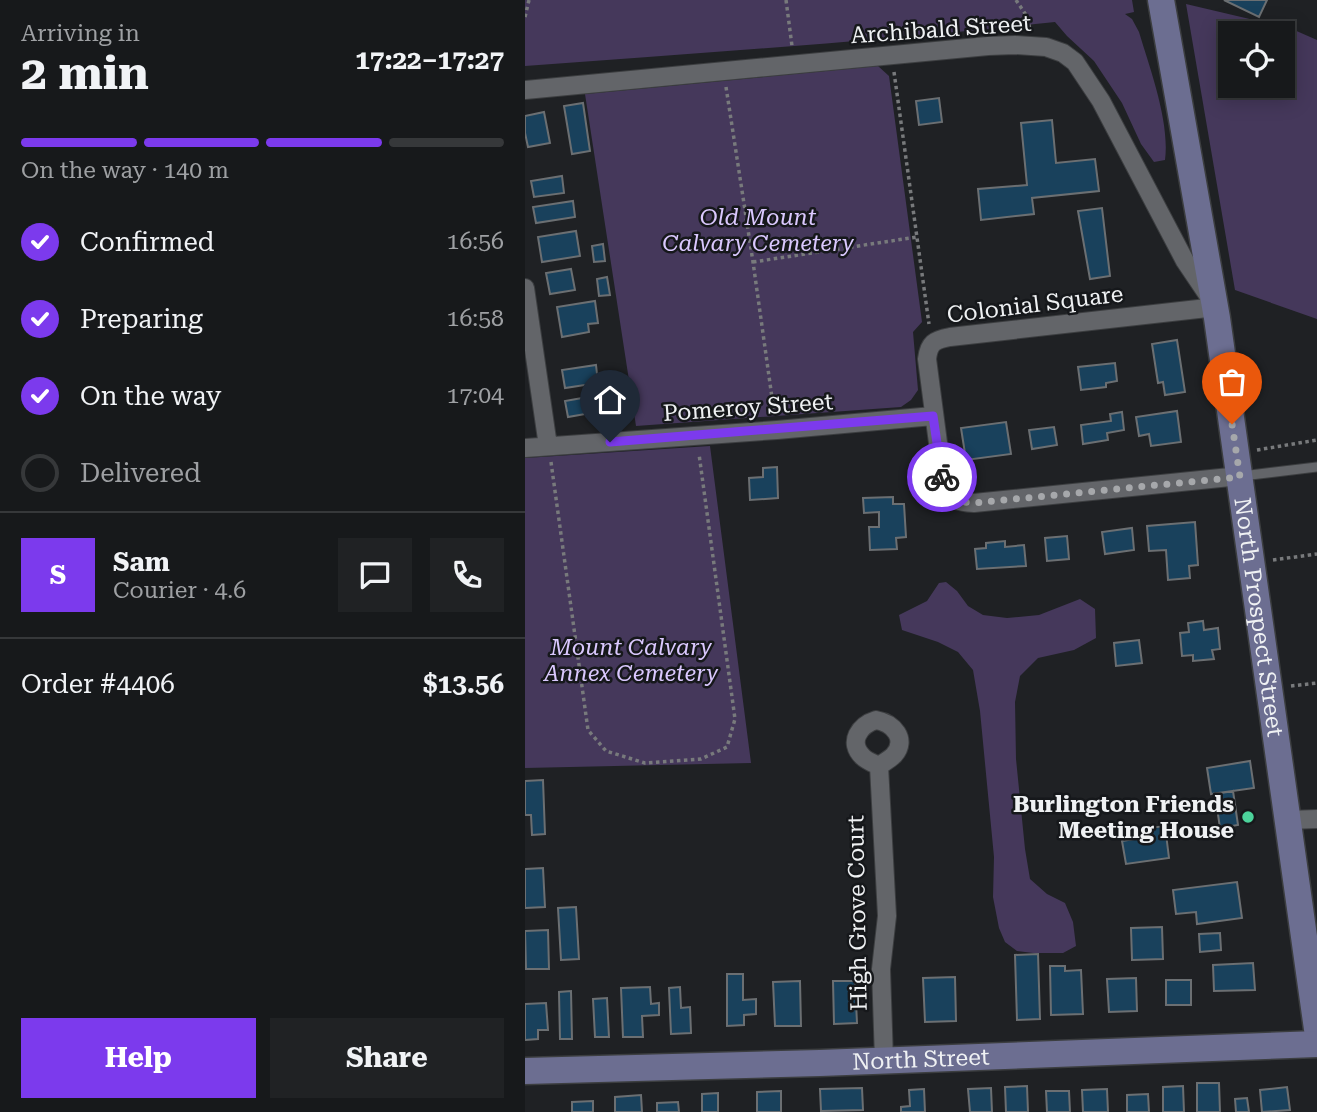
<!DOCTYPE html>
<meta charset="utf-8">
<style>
:root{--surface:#17191b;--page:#202224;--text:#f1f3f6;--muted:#9ea0a3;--line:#36383a;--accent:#7c3aed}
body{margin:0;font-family:"Roboto Serif",serif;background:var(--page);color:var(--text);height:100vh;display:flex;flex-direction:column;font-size:26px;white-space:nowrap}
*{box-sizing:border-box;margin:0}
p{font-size:23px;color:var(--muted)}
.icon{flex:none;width:38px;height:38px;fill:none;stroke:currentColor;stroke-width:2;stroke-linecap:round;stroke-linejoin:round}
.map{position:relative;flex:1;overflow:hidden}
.drawer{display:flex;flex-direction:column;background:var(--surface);width:525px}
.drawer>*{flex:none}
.fabs{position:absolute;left:693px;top:21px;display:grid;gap:14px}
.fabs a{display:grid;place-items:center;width:77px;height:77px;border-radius:0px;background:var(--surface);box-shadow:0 4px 18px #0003,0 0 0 2px var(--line);font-size:35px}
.pin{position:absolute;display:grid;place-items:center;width:60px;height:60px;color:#fff;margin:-72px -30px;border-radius:50% 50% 50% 0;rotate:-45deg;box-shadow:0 0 7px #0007}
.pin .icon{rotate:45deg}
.courier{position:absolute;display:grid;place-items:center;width:70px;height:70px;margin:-35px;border:5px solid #7c3aed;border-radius:50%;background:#fff;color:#222;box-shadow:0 2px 9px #0007}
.overview em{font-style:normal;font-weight:700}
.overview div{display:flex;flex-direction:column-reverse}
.overview{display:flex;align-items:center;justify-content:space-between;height:119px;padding:0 21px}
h1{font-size:46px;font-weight:700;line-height:52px}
.bar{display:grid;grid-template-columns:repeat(4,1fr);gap:10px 7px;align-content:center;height:84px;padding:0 21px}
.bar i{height:9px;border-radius:5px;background:var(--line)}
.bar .current{background:var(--accent)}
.bar p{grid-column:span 4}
.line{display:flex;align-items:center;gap:18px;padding:0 21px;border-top:2px solid var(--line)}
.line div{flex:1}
.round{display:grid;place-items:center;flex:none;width:74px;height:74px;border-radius:0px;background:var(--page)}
ol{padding:0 21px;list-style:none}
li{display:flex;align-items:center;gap:21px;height:77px}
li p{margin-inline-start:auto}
li .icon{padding:7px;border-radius:50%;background:var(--accent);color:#fff;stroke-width:4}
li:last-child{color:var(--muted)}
li i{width:38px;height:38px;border:4px solid var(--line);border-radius:50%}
.action{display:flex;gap:14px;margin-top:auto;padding:14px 21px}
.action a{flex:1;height:80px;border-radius:0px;background:var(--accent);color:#fff;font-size:28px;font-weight:700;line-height:80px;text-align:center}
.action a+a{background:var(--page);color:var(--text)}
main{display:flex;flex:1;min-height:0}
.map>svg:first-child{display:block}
.green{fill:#45385b;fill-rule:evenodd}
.building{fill:#19415c;stroke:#6b6f72;stroke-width:2}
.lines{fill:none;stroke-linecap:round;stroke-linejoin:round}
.lane-casing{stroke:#3c3e40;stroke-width:11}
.street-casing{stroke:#3c3e40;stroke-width:20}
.secondary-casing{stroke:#3c3e40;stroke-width:29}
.path{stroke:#787a7c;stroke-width:3.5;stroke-dasharray:3.5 3.5;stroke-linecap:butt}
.lane{stroke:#636569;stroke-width:9}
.street{stroke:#636569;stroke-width:18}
.secondary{stroke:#6c6e91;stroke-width:26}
.done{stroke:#a6a8ab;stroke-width:7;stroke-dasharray:0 12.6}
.route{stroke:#7c3aed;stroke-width:9}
.poi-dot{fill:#4cd39b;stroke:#16181b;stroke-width:2.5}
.labels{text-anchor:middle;stroke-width:5;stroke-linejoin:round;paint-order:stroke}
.street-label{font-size:23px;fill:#eff1f3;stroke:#16181b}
.park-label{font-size:23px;font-style:italic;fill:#dac8fe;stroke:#16181b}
.poi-label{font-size:23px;font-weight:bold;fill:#eff1f3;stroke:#16181b;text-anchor:end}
</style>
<main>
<section class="drawer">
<div class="overview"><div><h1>2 min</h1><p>Arriving in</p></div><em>17:22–17:27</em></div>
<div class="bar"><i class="current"></i><i class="current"></i><i class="current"></i><i></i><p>On the way · 140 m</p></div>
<ol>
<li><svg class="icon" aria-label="check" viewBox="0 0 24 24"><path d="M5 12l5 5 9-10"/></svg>Confirmed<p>16:56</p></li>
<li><svg class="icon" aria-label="check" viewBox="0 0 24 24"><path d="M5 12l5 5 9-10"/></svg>Preparing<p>16:58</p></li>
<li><svg class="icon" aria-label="check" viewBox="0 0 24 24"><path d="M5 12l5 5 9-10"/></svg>On the way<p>17:04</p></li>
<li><i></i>Delivered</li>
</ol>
<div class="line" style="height:126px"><b class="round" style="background:var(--accent);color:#fff">S</b><div><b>Sam</b><p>Courier · 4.6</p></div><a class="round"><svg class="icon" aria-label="chat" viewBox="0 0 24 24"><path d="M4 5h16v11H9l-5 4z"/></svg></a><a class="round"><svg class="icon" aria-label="phone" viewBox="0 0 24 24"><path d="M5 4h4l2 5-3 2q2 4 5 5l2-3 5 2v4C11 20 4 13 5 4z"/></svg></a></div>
<div class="line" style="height:91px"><div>Order #4406</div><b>$13.56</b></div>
<div class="action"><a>Help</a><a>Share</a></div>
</section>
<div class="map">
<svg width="792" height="1112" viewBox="0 0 792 1112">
<rect width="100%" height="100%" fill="#1f2124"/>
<path class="green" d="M0 0H607L609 12 600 14 607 19 614 32C625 69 645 122 640 160L629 162 616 144 597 103 569 61 542 36 530 22C354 41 177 53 0 66Z
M661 4 767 29 792 40V319L710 290ZM705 33H758V86H705Z
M353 66 364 76 397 322 388 332 393 390 386 400 376 407 111 426 60 94Z
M185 446 226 763 0 768V458Z
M421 582 432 591 443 606 458 615 482 618 514 615 555 599 570 609 571 638 549 650 513 658 495 676 490 702 491 759 500 849 505 879 522 894 540 903 548 922 551 946 538 953H508L492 951 480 942 474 928 468 897 469 857 455 711 448 670 433 652 413 642 377 630 374 615 402 601 414 583Z"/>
<path class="building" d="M699 0H742L734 17Z
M414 98 417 122 394 125 391 101Z
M58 103 65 151 47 154 39 106Z
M19 112 25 143 3 147 0 133V116Z
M527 120 531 163 570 159 574 191 507 198 509 214 456 220 453 189 502 185 496 123Z
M37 176 39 193 9 197 6 181Z
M48 201 50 217 11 223 8 207Z
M577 208 585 276 565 279 553 211Z
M51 231 55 256 17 262 13 237Z
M78 244 80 261 69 262 67 246Z
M46 269 50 290 25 294 21 273Z
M82 277 85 295 74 296 72 279Z
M70 301 73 323 63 324 64 332 37 337 32 307Z
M652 340 660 392 640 395 638 382 633 383 627 344Z
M590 363 592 381 581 383V387L556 390 553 367Z
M71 365 73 383 40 388 37 370Z
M63 397 66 413 43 417 40 401Z
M652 411 656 442 626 446 624 434 614 436 611 417Z
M597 412 599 430 582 433 583 440 558 444 556 425 586 421 585 414Z
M481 422 486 454 441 460 436 428Z
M529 427 532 445 507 449 504 430Z
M252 467 253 498 225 500 224 478 238 477V468Z
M368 497V504H379L381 537 371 538 372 549 345 550 344 527H354V512L339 513 338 498Z
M670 522 673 565 664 566 665 578 643 580 641 550 624 551 622 526Z
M607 528 609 550 580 554 577 532Z
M542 536 544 559 522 561 520 538Z
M480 541V547L499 545 501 566 452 569 450 549 461 548V543Z
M678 621 679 630 693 628 695 649 687 650 689 659 668 661V655L657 656 655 633 664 632 663 623Z
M614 640 617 663 591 666 589 643Z
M725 761 729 788 686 794 682 768Z
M18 780 20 834 7 835 6 815H0V781Z
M708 791 713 825 695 828 690 794Z
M640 826 644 858 601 864 597 841 616 838 615 829Z
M18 868 20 907 0 908V869Z
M712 882 717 918 672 924 671 912 651 914 648 890Z
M51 907 54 959 36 960 33 908Z
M637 927 638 959 607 960 606 928Z
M23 930 24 969H1L0 931Z
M695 933 696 950 675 952 674 934Z
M513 954 515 1019 492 1020 490 955Z
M728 963 730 990 689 991 688 965Z
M525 966H540V971L556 970 558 1014 526 1015Z
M202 974H218V1000L231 999V1014L219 1015V1025L202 1026Z
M430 977 431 1021 400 1022 398 978Z
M611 978 612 1011 584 1012 582 979Z
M641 980H666V1005H641Z
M275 981 276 1026H250L248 982Z
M308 981H330L332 1023 309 1024Z
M125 987 126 1004 134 1003V1015L117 1016 118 1037H98L96 988Z
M155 987 156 1008 165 1007 166 1033 146 1034 144 988Z
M46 991 47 1039H35L34 992Z
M82 998 84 1037H70L68 999Z
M21 1003 23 1030H13V1039L0 1040V1004Z
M672 1083H694L695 1112H672Z
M502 1086 503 1112H481L480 1087Z
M658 1086 659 1112H638V1087Z
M762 1087 765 1110 737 1112 735 1090Z
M337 1088 338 1110 296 1111 295 1089Z
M466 1088 467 1112H445L443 1089Z
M399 1089 400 1112H376V1107L385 1106 384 1090Z
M582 1089 583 1112H558L557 1090Z
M256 1091V1112H232V1092Z
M521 1091H544L545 1112H522Z
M193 1093V1112H177V1094Z
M623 1094 624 1112H602V1095Z
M116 1095 117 1112H90V1097Z
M722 1098 724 1112H711L710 1099Z
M68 1101V1112H47V1102Z
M153 1102 154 1112H132V1103Z"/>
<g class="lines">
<g class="lane-casing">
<path id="lane" d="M717 476 792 467"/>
</g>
<g class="street-casing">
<path id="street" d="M0 90 463 46 490 45 521 47 538 53 550 62 576 101 660 261 691 307 425 337C409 340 404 343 402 359L418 481C424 499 429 502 449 503L715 476
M0 288 23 446
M0 448 252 430 408 416
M351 720C368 723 383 739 369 755 365 759 358 763 354 766 348 763 342 761 338 757 322 742 335 725 351 720Z
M354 766 362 916 356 969 359 1060
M764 820 792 819"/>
</g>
<g class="secondary-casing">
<g id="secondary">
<path id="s1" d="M636 0 692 318 792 1029"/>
<path id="s2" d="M0 1071 295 1063 792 1044"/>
</g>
</g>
<path class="path" d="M261 0 267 46
M491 0 501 15 505 29
M0 17 4 0
M369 72 404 324
M201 87 228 262 249 412
M228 262 392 237
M732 450 792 440
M26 462 63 730 81 751 120 763 176 759 202 747 210 719 174 454
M748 560 792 554
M766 686 792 683"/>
<use href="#lane" class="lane"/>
<use href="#street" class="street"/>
<use href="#secondary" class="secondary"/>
</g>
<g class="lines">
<path class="done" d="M417 477C421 496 430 502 449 503L715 477 707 424"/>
<path class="route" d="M85 442 408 416 417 477"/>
</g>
<circle class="poi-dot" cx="723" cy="817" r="7"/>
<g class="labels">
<g class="street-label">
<text transform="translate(416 29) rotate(-4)" y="8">Archibald Street</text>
<text transform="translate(510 304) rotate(-7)" y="8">Colonial Square</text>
<text transform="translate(223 407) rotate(-4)" y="8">Pomeroy Street</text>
<text dy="8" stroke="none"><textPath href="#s1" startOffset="625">North Prospect Street</textPath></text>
<text transform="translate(332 913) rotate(-91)" y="8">High Grove Court</text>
<text dy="8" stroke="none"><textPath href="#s2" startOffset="396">North Street</textPath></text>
</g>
<g class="park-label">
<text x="233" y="225">Old Mount<tspan x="233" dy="26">Calvary Cemetery</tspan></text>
<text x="106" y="655">Mount Calvary<tspan x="106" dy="26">Annex Cemetery</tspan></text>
</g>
<g class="poi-label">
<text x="709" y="812">Burlington Friends<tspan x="709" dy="26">Meeting House</tspan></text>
</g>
</g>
</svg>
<div class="fabs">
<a><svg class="icon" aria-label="locate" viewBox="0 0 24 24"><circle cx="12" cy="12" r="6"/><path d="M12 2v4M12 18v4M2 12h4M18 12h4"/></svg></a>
</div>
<div class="pin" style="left:707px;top:424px;background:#ea580c"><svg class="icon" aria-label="bag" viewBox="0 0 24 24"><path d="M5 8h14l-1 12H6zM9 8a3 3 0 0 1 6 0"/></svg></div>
<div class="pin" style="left:85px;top:442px;background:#1f2937"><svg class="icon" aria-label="home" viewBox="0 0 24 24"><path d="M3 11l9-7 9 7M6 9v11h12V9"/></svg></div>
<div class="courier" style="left:417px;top:477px"><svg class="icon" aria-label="bike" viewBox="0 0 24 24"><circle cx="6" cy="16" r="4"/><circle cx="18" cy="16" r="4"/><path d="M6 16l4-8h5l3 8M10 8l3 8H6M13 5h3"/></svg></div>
</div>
</main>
